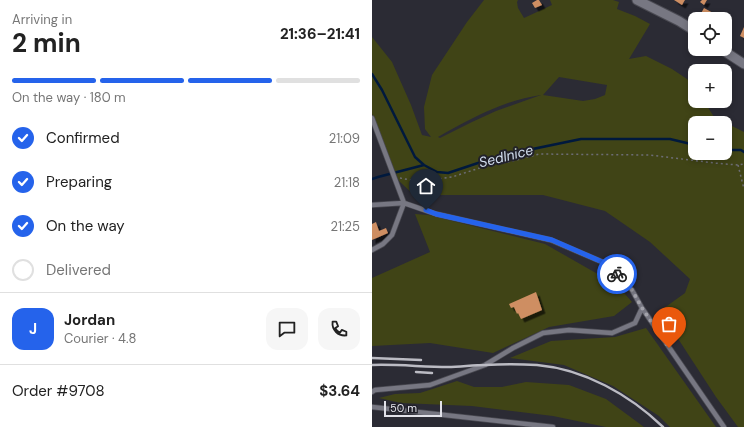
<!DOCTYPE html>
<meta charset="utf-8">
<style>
:root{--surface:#fff;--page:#f6f6f6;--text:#222;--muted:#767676;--line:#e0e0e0;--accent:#2563eb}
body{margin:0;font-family:"DM Sans",sans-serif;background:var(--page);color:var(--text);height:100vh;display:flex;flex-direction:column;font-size:15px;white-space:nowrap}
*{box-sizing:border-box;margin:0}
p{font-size:13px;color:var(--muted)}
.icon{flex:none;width:22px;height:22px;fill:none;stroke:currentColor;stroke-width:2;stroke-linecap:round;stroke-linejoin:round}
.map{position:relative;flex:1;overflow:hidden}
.drawer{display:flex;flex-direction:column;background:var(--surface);width:372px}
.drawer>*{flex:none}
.buttons{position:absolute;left:316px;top:12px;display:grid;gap:8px}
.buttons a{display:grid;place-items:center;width:44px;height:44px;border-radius:8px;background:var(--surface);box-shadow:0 2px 6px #0003;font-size:20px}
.scale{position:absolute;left:12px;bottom:10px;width:58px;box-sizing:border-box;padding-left:4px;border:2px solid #e2e2e9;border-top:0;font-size:11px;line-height:14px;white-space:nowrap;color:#e2e2e9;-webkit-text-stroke:3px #21212a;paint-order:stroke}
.pin{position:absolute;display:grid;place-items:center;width:34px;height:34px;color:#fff;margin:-41px -17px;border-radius:50% 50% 50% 0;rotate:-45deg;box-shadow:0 0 4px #0007}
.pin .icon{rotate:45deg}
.courier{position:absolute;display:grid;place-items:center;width:40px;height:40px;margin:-20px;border:3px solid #2563eb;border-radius:50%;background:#fff;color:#222;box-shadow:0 1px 5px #0007}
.headline em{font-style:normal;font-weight:700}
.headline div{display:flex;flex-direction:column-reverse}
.headline{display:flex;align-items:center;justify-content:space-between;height:68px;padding:0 12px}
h1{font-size:26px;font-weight:700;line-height:30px}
.bar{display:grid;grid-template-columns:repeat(4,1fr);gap:6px 4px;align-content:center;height:48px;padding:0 12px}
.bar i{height:5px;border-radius:3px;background:var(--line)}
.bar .on{background:var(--accent)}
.bar p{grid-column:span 4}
.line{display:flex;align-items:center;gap:10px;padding:0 12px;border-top:1px solid var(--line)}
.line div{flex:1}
.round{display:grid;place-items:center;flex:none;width:42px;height:42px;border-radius:12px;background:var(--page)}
ol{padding:0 12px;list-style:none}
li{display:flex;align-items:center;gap:12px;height:44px}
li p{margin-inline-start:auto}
li .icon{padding:4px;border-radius:50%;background:var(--accent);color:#fff;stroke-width:4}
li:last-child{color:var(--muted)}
li i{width:22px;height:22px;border:2px solid var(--line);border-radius:50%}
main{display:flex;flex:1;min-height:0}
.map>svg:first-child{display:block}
.green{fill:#404416;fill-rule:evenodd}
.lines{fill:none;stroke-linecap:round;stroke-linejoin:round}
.stream{stroke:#00193d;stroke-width:2.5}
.building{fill:#ce8e62;filter:url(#shadow)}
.service-casing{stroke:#494951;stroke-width:6}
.minor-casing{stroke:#494951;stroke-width:11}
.path{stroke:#6d6d75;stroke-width:1.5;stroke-dasharray:2 3;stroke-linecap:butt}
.service{stroke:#777782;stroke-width:4.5}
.minor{stroke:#777782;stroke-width:9}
.rail{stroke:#bbbbc3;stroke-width:2.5}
.done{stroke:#a2a2aa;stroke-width:4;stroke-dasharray:0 7.2}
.route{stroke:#2563eb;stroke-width:5}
.labels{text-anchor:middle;stroke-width:4;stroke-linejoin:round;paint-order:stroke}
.water-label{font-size:14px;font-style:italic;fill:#d3dfef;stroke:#21212a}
</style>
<main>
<section class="drawer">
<div class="headline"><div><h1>2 min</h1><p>Arriving in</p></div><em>21:36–21:41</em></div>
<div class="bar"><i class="on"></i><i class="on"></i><i class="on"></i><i></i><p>On the way · 180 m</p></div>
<ol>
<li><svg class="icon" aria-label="check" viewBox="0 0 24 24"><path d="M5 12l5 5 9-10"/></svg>Confirmed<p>21:09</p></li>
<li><svg class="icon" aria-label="check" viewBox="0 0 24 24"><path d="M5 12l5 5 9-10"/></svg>Preparing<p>21:18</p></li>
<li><svg class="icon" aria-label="check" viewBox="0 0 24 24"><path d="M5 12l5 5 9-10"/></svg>On the way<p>21:25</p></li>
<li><i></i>Delivered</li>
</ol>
<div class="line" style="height:72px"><b class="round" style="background:var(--accent);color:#fff">J</b><div><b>Jordan</b><p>Courier · 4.8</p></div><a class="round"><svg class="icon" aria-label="chat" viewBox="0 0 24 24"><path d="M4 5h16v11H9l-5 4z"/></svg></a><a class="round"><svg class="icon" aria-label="phone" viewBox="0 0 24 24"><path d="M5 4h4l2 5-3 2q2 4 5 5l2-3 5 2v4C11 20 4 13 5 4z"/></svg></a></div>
<div class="line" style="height:52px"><div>Order #9708</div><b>$3.64</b></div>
</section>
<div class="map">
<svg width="372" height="427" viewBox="0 0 372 427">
<defs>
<filter id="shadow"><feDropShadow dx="3.5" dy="3.5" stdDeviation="0" flood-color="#0009"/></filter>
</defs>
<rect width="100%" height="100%" fill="#2b2b34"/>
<path class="green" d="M112 0H146L145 2 146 8 152 18 180 5 178 0H241L247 2 245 9 263 16 278 24 257 59 274 56 300 69 315 79 323 88V101H332L342 117 372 132V427H366L344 397 288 311 313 293 318 279 278 242 233 211 171 195H42L27 181 0 114V37L20 62 39 105 50 135 59 137 53 129 52 107 60 75 95 22ZM187 77 235 85 233 95 223 99 211 101 171 95ZM169 95 124 111 100 122 68 138 66 137C98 119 132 100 169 95ZM323 123H353V153H323Z
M43 214 56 215 173 244 245 285 260 302 242 316 177 327 121 353 58 343 0 346V278L58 252Z
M274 328 344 427H298L287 416 241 386 192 365 138 358 179 341 243 337Z
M85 381 102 387H130L154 382 197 385 234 399 272 427H234L181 416 100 406 29 403 7 398 23 394 48 393Z"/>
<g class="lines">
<path class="stream" d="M0 74 10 90 43 157 52 165 65 172 76 173 127 156 209 139H298L323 145
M353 150H369L372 152
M0 179 6 177 52 165"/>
</g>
<path class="building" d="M165 0H167L170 5 163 8 160 3Z
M302 0H313L310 5Z
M330 0H335L332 5 328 2Z
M332 8 343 14 344 13 348 15 347 17 350 19H330L327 17Z
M372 27V38L368 36Z
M4 222 7 231 14 228 16 233 0 240V224Z
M164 292 170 310 149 319 146 313 145 314 142 307 139 308 137 304Z"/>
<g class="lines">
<g class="service-casing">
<path id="service" d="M0 118 32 203 64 214 179 240 235 264 260 290 270 308 263 323 240 333 197 330 171 333 141 348 113 365 58 385 3 390 0 392
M0 205 32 203 20 235 11 244 0 250
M270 308 352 427
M0 407 181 427"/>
</g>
<g class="minor-casing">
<path id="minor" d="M265 0 307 21 323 31
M349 49 372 64"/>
</g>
<path class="path" d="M366 165 372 189
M28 178 44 181 59 180 80 177 117 165 133 163 167 154 278 155 342 163 366 165 372 164"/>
<use href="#service" class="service"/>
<use href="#minor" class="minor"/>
<path class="rail" d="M0 358 49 360
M0 365C25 364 51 367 76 367 88 367 101 365 113 365 130 364 148 364 165 365 212 369 258 395 291 427
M44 372 60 373"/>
</g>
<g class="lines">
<path class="done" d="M245 274 260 290 270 308 297 348"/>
<path class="route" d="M54 210 64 214 180 240 235 264 245 274"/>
</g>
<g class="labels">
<g class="water-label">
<text transform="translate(134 156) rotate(-14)" y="5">Sedlnice</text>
</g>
</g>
</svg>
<div class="buttons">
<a><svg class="icon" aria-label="locate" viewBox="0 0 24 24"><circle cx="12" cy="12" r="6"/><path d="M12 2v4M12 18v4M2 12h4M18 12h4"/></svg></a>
<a>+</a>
<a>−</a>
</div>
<div class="scale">50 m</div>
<div class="pin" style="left:297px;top:348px;background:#ea580c"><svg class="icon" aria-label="bag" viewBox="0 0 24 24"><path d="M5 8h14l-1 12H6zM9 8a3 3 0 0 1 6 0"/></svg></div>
<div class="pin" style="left:54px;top:210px;background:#1f2937"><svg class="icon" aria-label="home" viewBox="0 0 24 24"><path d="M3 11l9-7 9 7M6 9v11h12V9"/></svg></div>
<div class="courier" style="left:245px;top:274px"><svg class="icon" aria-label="bike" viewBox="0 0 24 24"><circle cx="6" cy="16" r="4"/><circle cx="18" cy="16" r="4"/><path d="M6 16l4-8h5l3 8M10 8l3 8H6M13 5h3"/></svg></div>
</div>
</main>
